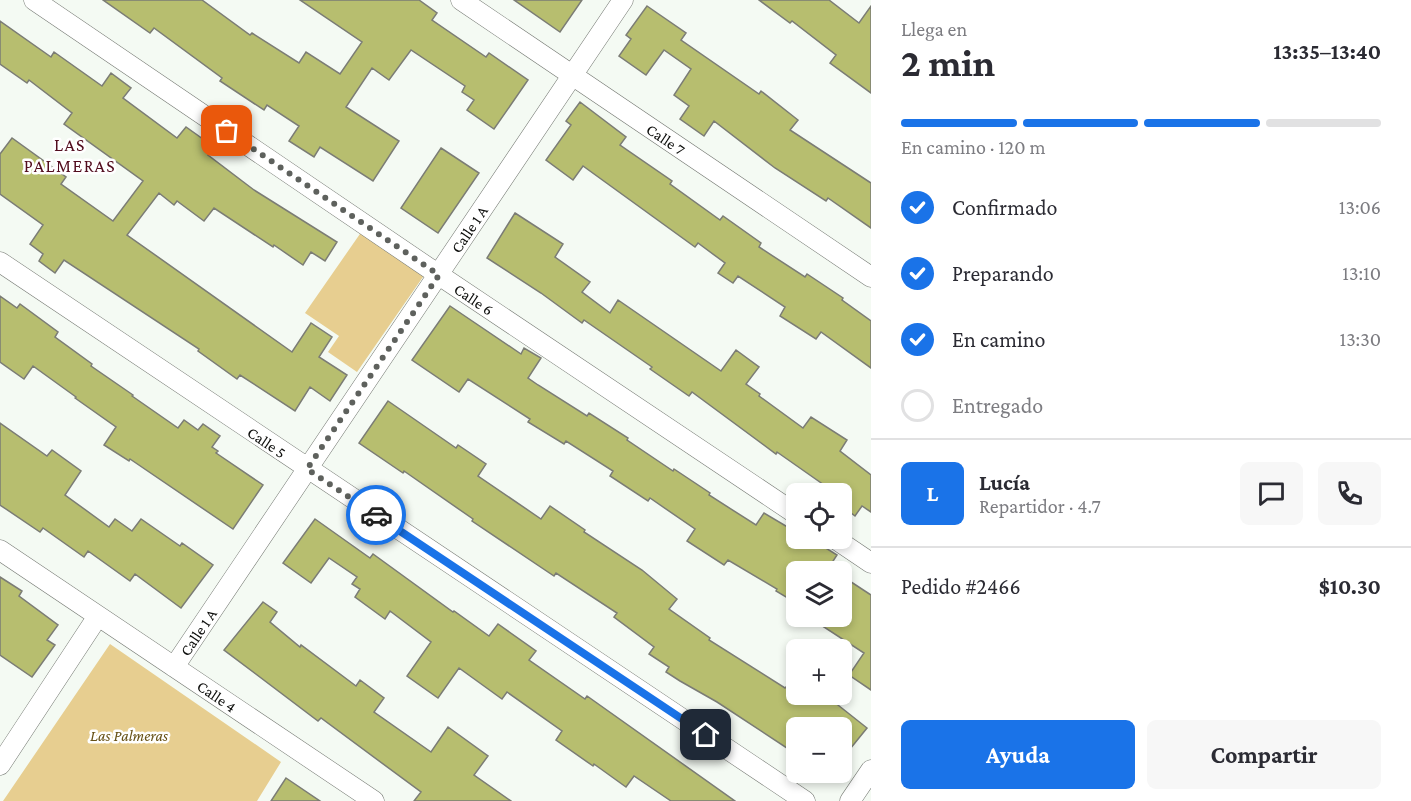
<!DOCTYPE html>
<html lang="es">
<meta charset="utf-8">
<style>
:root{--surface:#fff;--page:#f7f7f7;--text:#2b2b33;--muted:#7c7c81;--line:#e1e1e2;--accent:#1a73e8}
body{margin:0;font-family:"Crimson Pro",serif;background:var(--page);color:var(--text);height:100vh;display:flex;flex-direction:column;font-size:22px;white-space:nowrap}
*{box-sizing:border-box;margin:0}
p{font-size:20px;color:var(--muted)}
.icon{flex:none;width:33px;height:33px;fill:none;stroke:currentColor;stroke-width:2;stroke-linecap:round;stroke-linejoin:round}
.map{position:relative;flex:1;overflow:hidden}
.panel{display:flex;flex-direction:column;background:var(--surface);width:540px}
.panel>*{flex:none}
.controls{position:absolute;left:786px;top:483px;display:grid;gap:12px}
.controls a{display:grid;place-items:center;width:66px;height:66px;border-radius:9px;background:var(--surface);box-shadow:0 3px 9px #0003;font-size:30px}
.pin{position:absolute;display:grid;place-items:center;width:51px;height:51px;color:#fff;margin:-26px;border-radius:12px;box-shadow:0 3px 9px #0006}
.courier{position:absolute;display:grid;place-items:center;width:60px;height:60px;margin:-30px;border:4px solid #1a73e8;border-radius:50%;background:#fff;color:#222;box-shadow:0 2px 8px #0007}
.head em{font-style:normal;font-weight:700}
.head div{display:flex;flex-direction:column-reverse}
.head{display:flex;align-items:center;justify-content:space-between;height:102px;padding:0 30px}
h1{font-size:39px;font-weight:700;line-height:45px}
.bar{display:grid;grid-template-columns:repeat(4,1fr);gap:9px 6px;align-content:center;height:72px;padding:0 30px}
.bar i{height:8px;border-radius:4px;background:var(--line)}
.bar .on{background:var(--accent)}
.bar p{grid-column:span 4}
.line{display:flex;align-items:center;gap:15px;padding:0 30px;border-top:2px solid var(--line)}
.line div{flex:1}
.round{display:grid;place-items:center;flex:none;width:63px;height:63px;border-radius:9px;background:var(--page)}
ol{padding:0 30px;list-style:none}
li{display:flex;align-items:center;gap:18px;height:66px}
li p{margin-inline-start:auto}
li .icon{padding:6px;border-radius:50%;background:var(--accent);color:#fff;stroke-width:4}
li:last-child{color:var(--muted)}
li i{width:33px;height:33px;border:3px solid var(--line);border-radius:50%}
.primary-button{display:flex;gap:12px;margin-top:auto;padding:12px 30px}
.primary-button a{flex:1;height:69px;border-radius:9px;background:var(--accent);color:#fff;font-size:24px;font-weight:700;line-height:69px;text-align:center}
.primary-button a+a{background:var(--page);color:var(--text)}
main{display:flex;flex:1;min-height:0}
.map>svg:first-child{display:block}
.green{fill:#e7ce90}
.building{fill:#b7be6f;stroke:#7b7c75;stroke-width:1.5}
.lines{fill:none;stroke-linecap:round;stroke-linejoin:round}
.street-casing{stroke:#767a74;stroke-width:21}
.street{stroke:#fff;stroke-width:20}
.done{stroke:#5e615d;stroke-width:6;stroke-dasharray:0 10.8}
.route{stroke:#1a73e8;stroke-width:8}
.labels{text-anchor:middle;stroke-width:5;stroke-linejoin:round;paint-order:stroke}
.street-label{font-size:16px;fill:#0d0e0c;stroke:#fff}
.park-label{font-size:16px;font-style:italic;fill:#675116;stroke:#fff}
.neighbourhood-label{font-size:18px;letter-spacing:1.5px;fill:#520d1e;stroke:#fff}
</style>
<main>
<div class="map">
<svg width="871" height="801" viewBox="0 0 871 801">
<rect width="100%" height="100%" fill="#f4faf3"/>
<path class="green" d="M362 231 425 274 357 372 328 352 339 336 305 313Z
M110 644 281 762 257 801H3Z"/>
<path class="building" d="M103 0H202L250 35 252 33 299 63 306 52 340 74 362 42 300 0H419L437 13 432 20 486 57 489 53 528 80 494 129 467 110 474 100 462 92 465 86 411 50 389 80 372 68 346 107 399 141 373 181 320 147 314 157 289 141 299 126 267 105 264 110 220 81 222 78 154 28 150 33Z
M514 0H582L560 32Z
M759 0H829L859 23 871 6V93L830 63 836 55 792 21 790 23Z
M647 6 686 33 681 40 759 94 761 91 798 120 790 130 871 183V228L828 198 826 201 775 168 714 121 704 136 680 119 689 106 674 95 691 69 664 50 646 75 619 56 631 39 626 35Z
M0 21 51 57 54 52 102 86 111 73 131 88 123 98 177 138 186 127 214 147 208 155 254 190 337 242 325 261 311 252 303 265 274 245 273 247 214 208 204 221 177 201 174 205 159 193 127 235 292 352 311 323 332 337 319 357 347 375 330 401 310 387 295 411 240 375 237 379 198 351 199 349 64 260 55 273 39 261 43 254 30 244 43 225 0 194V154L12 138 66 177 61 184 113 221 143 181 64 124 72 113 29 80 27 83 0 64Z
M580 102 626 137 620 145 672 181 670 184 720 220 723 216 761 243 759 247 805 277 807 274 843 298 842 300 871 321V368L821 332 816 339 780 316 785 307 738 276 733 283 718 273 725 263 698 243 695 247 583 166 573 180 546 160 571 125 566 121Z
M441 148 479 173 438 233 401 208Z
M515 213 563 244 555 257 590 282 582 292 610 313 618 300 721 371 736 350 759 367 746 384 760 394 759 396 803 428 811 417 847 440 840 451 871 475V512L862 506 855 516 842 506V494H837L777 452 776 454 692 392 689 396 650 369 652 367 584 320 582 323 541 293 487 258Z
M0 296 17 308 20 304 58 332 55 337 92 364 91 366 133 395 132 396 178 428 184 420 198 430 203 424 220 436 212 447 218 451 216 453 263 485 233 529 130 459 129 461 104 445 116 427 75 398 76 397 33 366 24 379 0 362Z
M450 306 521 354 524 348 541 358 528 378 538 385 587 416 589 413 628 438 627 440 673 471 674 469 710 493 709 495 756 525 764 513 796 532V538H810L837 555 826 572H796V603L776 591 777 589 728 560 724 565 687 541 695 529 650 498 648 501 610 476 613 471 566 441 564 444 528 422 530 419 468 379 459 392 412 360Z
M388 401 456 448 458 445 486 464 478 476 541 519 550 506 585 530 584 532 642 570 677 599 669 609 710 638 709 640 785 688 787 686 796 692V694H824L867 728 842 759V728H796V754L717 702 680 681 666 672 669 667 649 654 654 647 614 617 617 613 556 573 554 576 472 521 473 519 404 471 403 473 359 443Z
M0 423 47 456 52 450 81 471 65 495 109 527 115 519 132 531 141 519 180 546 182 543 213 565 181 608 135 574 130 581 88 551 84 557 43 528 40 532 0 505Z
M315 519 370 558 373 554 453 612 454 611 489 636 498 624 536 651 529 660 585 699 587 696 735 801H671L634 776 626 787 594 764 593 766 556 740 562 731 507 692 502 699 459 668 438 698 407 676 431 642 390 611 385 619 355 597 360 589 352 584 357 577 329 558 311 583 283 563Z
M842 576 871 595V690L849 675 864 653 807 616H842Z
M0 577 22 591 19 596 58 625 47 640 55 645 32 677 0 655Z
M263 602 277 612 270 622 300 647 301 645 356 686 360 680 384 698 374 712 431 752 448 727 488 756 474 775 511 801H414L421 792 321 718 318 721 224 650Z
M286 778 320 801H271Z"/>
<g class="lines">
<g class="street-casing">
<path id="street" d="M34 0 439 275 796 514
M461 0 871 277
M0 262 805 801
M834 538 871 563
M0 550 374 801
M174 667 623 0
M0 765 98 616
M850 801 871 770"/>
</g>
<use href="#street" class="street"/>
</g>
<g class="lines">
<path class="done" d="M227 131 439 275 307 469 376 515"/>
<path class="route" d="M376 515 706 735"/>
</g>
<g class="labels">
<g class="street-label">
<text transform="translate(666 139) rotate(34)" y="6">Calle 7</text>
<text transform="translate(469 229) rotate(-56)" y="6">Calle 1 A</text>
<text transform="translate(474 299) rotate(34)" y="6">Calle 6</text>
<text transform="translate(267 442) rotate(34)" y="6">Calle 5</text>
<text transform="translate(198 632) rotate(-56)" y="6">Calle 1 A</text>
<text transform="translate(217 696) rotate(34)" y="6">Calle 4</text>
</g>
<g class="park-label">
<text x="129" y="741">Las Palmeras</text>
</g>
<g class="neighbourhood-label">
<text x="70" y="151">LAS<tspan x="70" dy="21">PALMERAS</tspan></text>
</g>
</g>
</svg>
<div class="controls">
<a><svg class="icon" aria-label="locate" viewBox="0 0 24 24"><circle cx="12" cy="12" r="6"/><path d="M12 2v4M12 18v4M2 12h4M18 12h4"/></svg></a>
<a><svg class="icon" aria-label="layers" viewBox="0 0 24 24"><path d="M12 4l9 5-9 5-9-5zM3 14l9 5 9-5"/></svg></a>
<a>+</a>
<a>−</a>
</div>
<div class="pin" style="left:227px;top:131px;background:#ea580c"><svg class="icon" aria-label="bag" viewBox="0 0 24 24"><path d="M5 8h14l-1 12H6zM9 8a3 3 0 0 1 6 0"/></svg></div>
<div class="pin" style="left:706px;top:735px;background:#1f2937"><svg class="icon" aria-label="home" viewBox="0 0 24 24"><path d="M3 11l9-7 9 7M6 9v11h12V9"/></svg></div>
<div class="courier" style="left:376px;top:515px"><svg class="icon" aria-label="car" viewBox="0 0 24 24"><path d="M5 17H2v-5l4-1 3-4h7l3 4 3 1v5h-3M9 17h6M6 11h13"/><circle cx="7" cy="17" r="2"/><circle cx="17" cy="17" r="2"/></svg></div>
</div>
<section class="panel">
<div class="head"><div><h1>2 min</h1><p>Llega en</p></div><em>13:35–13:40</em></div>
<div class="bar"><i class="on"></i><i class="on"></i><i class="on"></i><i></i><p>En camino · 120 m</p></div>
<ol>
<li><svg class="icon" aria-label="check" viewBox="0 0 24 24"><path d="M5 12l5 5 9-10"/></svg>Confirmado<p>13:06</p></li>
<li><svg class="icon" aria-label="check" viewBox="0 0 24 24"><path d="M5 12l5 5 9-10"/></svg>Preparando<p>13:10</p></li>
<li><svg class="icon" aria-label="check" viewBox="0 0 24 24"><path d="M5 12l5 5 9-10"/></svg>En camino<p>13:30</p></li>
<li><i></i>Entregado</li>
</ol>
<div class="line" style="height:108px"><b class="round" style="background:var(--accent);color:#fff">L</b><div><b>Lucía</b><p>Repartidor · 4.7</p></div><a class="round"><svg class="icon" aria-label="chat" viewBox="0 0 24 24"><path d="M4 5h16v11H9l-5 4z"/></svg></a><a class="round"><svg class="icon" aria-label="phone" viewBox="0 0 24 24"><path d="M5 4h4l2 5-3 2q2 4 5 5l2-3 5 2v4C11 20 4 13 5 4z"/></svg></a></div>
<div class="line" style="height:78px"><div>Pedido #2466</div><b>$10.30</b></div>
<div class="primary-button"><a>Ayuda</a><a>Compartir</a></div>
</section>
</main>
